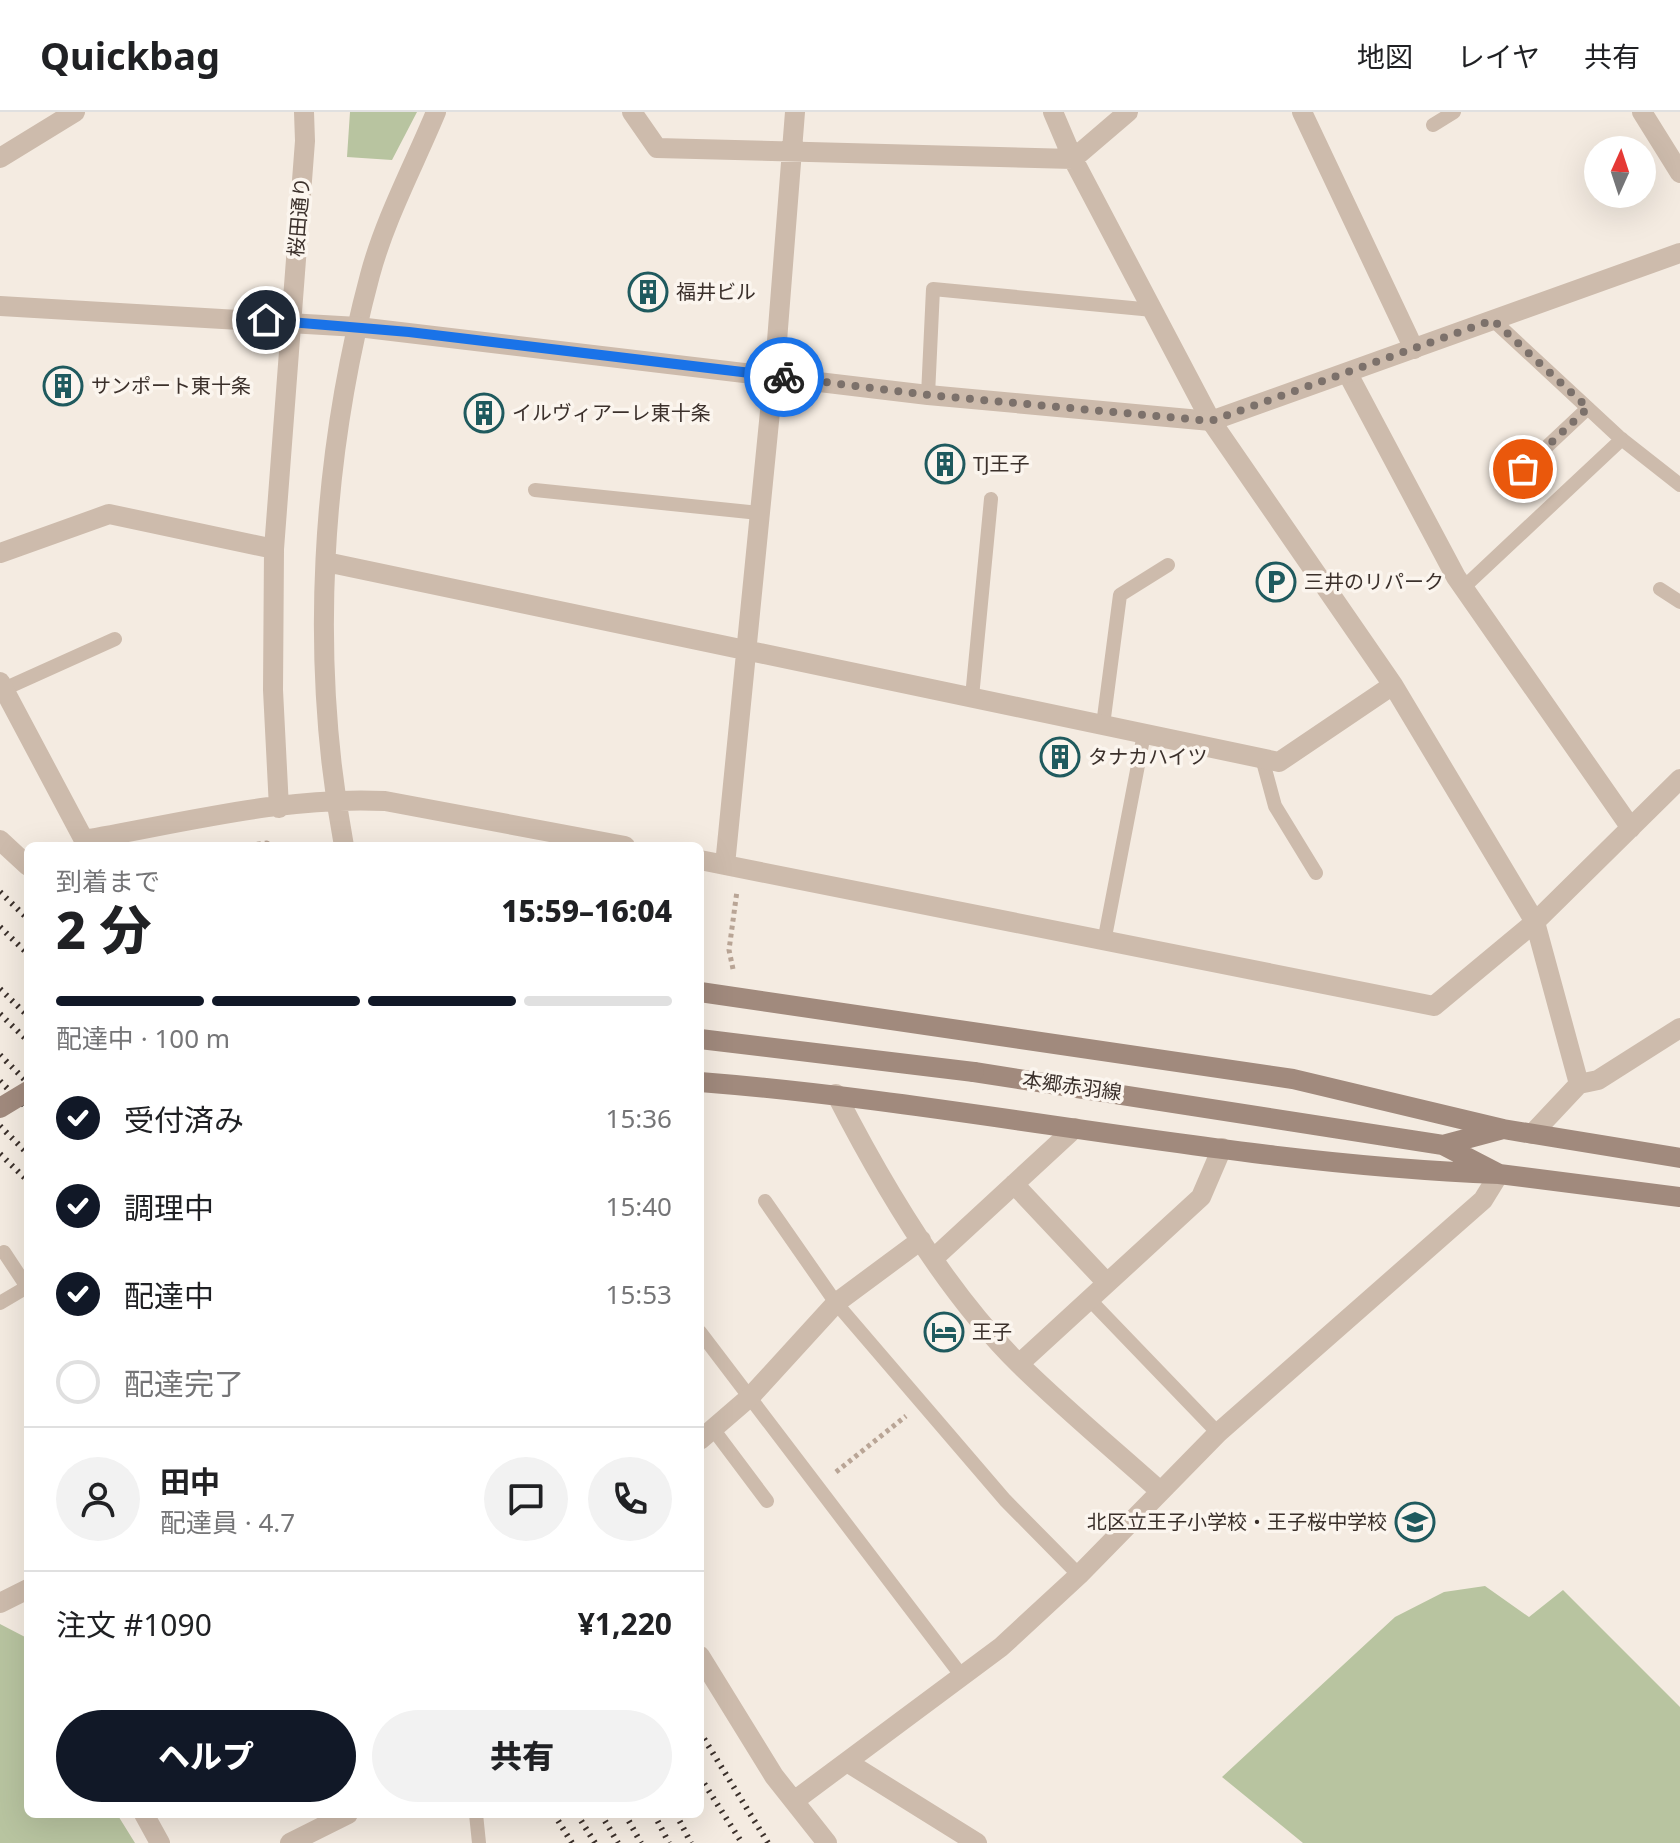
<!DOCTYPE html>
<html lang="ja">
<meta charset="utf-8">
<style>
:root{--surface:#fff;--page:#f2f2f2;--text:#202124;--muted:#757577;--line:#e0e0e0;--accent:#111827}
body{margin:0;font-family:"Noto Sans","Noto Sans JP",sans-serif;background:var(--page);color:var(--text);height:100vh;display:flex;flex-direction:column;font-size:30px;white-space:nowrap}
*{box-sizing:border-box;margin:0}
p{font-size:26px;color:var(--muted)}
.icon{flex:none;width:44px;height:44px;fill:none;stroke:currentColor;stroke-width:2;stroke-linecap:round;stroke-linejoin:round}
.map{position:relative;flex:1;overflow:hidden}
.details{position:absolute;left:24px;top:730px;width:680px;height:976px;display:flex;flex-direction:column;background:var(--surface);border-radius:12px;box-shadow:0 8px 32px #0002}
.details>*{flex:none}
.needle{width:52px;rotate:3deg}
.buttons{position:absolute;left:1584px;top:24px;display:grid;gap:16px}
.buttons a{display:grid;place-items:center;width:72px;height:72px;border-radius:50%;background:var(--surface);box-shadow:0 8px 32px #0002;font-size:40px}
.pin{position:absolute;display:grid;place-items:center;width:68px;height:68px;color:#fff;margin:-34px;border:4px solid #fff;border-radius:50%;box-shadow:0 2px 8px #0007}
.courier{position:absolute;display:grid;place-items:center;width:80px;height:80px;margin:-40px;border:6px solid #1a73e8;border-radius:50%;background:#fff;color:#222;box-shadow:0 2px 10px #0007}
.summary em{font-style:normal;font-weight:800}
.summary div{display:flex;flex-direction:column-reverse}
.summary{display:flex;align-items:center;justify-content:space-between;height:136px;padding:0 32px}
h1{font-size:52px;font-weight:800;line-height:60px}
.bar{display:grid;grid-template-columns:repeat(4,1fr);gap:12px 8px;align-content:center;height:96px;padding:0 32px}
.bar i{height:10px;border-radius:6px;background:var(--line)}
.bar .selected{background:var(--accent)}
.bar p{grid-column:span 4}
.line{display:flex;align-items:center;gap:20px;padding:0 32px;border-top:2px solid var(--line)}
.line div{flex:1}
.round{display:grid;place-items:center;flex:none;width:84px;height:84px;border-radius:42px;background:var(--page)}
ol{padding:0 32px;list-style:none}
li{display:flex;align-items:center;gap:24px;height:88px}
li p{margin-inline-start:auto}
li .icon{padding:8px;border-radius:50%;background:var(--accent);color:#fff;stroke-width:4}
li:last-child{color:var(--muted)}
li i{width:44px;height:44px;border:4px solid var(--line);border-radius:50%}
.primary-button{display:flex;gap:16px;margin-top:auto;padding:16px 32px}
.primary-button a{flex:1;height:92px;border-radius:48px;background:var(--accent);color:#fff;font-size:32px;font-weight:800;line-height:92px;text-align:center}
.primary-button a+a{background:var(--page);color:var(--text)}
header{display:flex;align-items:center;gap:48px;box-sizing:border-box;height:112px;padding:0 40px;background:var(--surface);border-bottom:2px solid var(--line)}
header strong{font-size:38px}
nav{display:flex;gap:44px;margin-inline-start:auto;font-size:28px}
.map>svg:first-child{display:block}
.green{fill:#b8c4a0}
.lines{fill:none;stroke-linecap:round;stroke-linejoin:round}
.path{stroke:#b9a596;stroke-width:5;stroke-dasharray:4 4;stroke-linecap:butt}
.service{stroke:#cdbbac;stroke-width:14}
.minor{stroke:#cdbbac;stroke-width:20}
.tertiary{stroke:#cdbbac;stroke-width:20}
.secondary{stroke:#a18a7d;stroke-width:20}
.rail{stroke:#3b302b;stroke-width:6;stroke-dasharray:2 6;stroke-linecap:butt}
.secondary-bridge{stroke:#a18a7d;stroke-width:20}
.done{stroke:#7c716b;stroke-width:8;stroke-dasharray:0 14.4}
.route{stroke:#1a73e8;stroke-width:10}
.labels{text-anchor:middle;stroke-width:7;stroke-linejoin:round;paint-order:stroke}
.street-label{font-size:20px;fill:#3b302b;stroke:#fbf5ee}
.poi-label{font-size:20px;fill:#3b302b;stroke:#fbf5ee;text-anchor:start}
</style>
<header>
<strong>Quickbag</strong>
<nav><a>地図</a><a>レイヤ</a><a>共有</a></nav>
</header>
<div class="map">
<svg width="1680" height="1731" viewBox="0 0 1680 1731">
<rect width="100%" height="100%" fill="#f4ebe1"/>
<path class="green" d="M350 0H417L392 48 347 45Z
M1485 1474 1529 1505 1563 1478 1680 1595V1731H1303L1222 1665 1395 1505 1444 1480Z
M0 1512 25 1525 28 1531V1702H117L135 1731H0Z"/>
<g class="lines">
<path class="path" d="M241 734 267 731 271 734
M733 857 729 838 737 779
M836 1360 906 1304"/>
<path class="service" d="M1433 13 1454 0
M1493 208 1619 325 1680 373
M928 283 933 177 1153 198
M1523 357 1588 296
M535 378 759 401
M1463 476 1622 327
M1660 477 1680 490
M4 577 115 527
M972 585 991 387
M1103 613 1120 483 1168 453
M1262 646 1275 694 1316 761
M1104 830 1144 622
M765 1089 836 1191 1005 1388 1079 1463
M1089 1187 1218 1321
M0 1191 27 1175 4 1140
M700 1220 961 1563
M713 1317 767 1389
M476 1702 479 1731"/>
<path class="minor" d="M632 0 657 36 1073 47 1128 0
M1053 0 1073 47 1211 309 1393 573 1535 810 1579 972
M1302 0 1414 237
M0 46 75 0
M1348 262 1456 465 1631 716
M0 441 109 402 274 437
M326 450 1279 650 1393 573
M0 570 84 728C182 711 285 684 385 689L625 734
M279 696 273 578 274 437 305 29 304 0
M0 728 28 754
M344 734C309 548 321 346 370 163 385 107 414 53 436 0
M700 748 1434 894 1535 810 1680 667
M725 753 777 229 795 0
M836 982C883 1074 946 1180 1020 1253 1065 1297 1113 1337 1160 1379
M1532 1022 1579 972 1598 968 1680 916
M1014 1072 1107 1171
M933 1147 1075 1016
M1019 1252 1201 1085 1222 1036
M700 1328 751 1284 836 1191 921 1128
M0 1491 28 1477
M700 1544 774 1664 827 1731
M847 1650 977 1731
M794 1689 1001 1535 1079 1463 1218 1321 1483 1088 1499 1062
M144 1702 160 1731
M290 1731 348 1702"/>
<path class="tertiary" d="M1642 0 1680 61
M0 194 358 215 928 283 1211 309 1680 141"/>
<path class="secondary" d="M700 880 1293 967 1503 1017
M974 960 1443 1033 1499 1062 1680 1085
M700 970C967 991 1231 1052 1499 1062
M1443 1033 1503 1017 1680 1046"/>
<path class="rail" d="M0 780 28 807
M0 815 28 842
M0 877 28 904
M0 902 28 929
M0 943 28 971
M0 969 28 997
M0 1014 28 1042
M0 1042 28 1069
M700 1620 768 1731
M700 1665 742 1731
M554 1702 572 1731
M577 1702 595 1731
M601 1702 618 1731
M625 1702 641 1731
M654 1702 669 1731
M676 1702 691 1731"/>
<path class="secondary-bridge" d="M700 927 974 960
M0 996 28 979"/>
</g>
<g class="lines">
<path class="done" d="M784 265 928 283 1211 309 1493 208 1588 296 1523 357"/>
<path class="route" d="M266 208 409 220 784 265"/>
</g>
<defs>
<g id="building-ring" transform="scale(2)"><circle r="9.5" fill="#fbf5ee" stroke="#1f5a5e" stroke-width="1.5"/><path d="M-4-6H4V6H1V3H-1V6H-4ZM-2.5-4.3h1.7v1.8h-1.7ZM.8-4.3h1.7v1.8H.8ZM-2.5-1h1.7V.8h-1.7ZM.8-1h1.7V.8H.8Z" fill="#1f5a5e"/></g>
<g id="parking-ring" transform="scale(2)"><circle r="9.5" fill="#fbf5ee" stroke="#1f5a5e" stroke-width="1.5"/><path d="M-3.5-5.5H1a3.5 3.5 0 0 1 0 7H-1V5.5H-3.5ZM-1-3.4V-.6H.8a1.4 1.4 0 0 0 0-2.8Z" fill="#1f5a5e"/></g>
<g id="hotel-ring" transform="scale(2)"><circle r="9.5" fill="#fbf5ee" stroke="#1f5a5e" stroke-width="1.5"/><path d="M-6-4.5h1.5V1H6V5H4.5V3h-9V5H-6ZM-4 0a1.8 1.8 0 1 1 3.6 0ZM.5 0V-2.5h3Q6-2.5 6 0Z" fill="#1f5a5e"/></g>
<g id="school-ring" transform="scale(2)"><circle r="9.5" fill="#fbf5ee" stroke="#1f5a5e" stroke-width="1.5"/><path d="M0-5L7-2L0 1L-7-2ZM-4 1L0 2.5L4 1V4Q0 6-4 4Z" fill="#1f5a5e"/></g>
</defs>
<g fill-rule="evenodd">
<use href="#building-ring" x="648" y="180"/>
<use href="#building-ring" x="63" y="274"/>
<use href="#building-ring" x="484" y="301"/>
<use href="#building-ring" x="945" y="352"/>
<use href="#parking-ring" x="1276" y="470"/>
<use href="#building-ring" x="1060" y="645"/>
<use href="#hotel-ring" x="944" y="1220"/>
<use href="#school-ring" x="1415" y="1410"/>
</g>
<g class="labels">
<g class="street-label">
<text transform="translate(299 105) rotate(-85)" y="7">桜田通り</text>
<text transform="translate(1072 974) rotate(8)" y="7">本郷赤羽線</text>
</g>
<g class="poi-label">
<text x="676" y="187">福井ビル</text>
<text x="91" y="281">サンポート東十条</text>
<text x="512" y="308">イルヴィアーレ東十条</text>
<text x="973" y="359">TJ王子</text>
<text x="1304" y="477">三井のリパーク</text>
<text x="1088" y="652">タナカハイツ</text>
<text x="972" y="1227">王子</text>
<text x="1387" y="1417" text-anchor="end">北区立王子小学校・王子桜中学校</text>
</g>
</g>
</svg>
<div class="buttons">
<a><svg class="needle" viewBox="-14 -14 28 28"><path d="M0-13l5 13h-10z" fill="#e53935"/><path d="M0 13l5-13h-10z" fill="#757577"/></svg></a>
</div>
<div class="pin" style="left:1523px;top:357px;background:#ea580c"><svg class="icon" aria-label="bag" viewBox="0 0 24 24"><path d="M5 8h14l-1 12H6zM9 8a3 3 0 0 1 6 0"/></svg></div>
<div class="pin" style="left:266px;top:208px;background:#1f2937"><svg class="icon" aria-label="home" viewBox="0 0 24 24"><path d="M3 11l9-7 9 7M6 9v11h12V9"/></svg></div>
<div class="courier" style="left:784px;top:265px"><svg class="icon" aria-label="bike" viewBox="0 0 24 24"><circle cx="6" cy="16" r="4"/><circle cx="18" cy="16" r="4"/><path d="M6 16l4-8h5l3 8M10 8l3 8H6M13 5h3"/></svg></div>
<section class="details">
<div class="summary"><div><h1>2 分</h1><p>到着まで</p></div><em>15:59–16:04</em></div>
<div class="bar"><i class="selected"></i><i class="selected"></i><i class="selected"></i><i></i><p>配達中 · 100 m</p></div>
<ol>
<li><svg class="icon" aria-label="check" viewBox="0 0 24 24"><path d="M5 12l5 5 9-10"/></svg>受付済み<p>15:36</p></li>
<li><svg class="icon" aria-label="check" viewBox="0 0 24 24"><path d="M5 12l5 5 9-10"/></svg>調理中<p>15:40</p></li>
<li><svg class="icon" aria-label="check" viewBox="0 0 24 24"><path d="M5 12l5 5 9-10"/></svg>配達中<p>15:53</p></li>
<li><i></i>配達完了</li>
</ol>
<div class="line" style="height:144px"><a class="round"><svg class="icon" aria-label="person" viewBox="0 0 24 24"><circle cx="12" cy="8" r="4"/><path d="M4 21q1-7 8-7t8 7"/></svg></a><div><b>田中</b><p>配達員 · 4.7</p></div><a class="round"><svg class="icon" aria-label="chat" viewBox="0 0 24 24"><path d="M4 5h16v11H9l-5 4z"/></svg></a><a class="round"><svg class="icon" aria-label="phone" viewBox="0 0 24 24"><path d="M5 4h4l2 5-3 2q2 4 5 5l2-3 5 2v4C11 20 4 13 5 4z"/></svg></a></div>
<div class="line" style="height:104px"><div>注文 #1090</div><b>¥1,220</b></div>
<div class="primary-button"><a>ヘルプ</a><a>共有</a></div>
</section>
</div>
